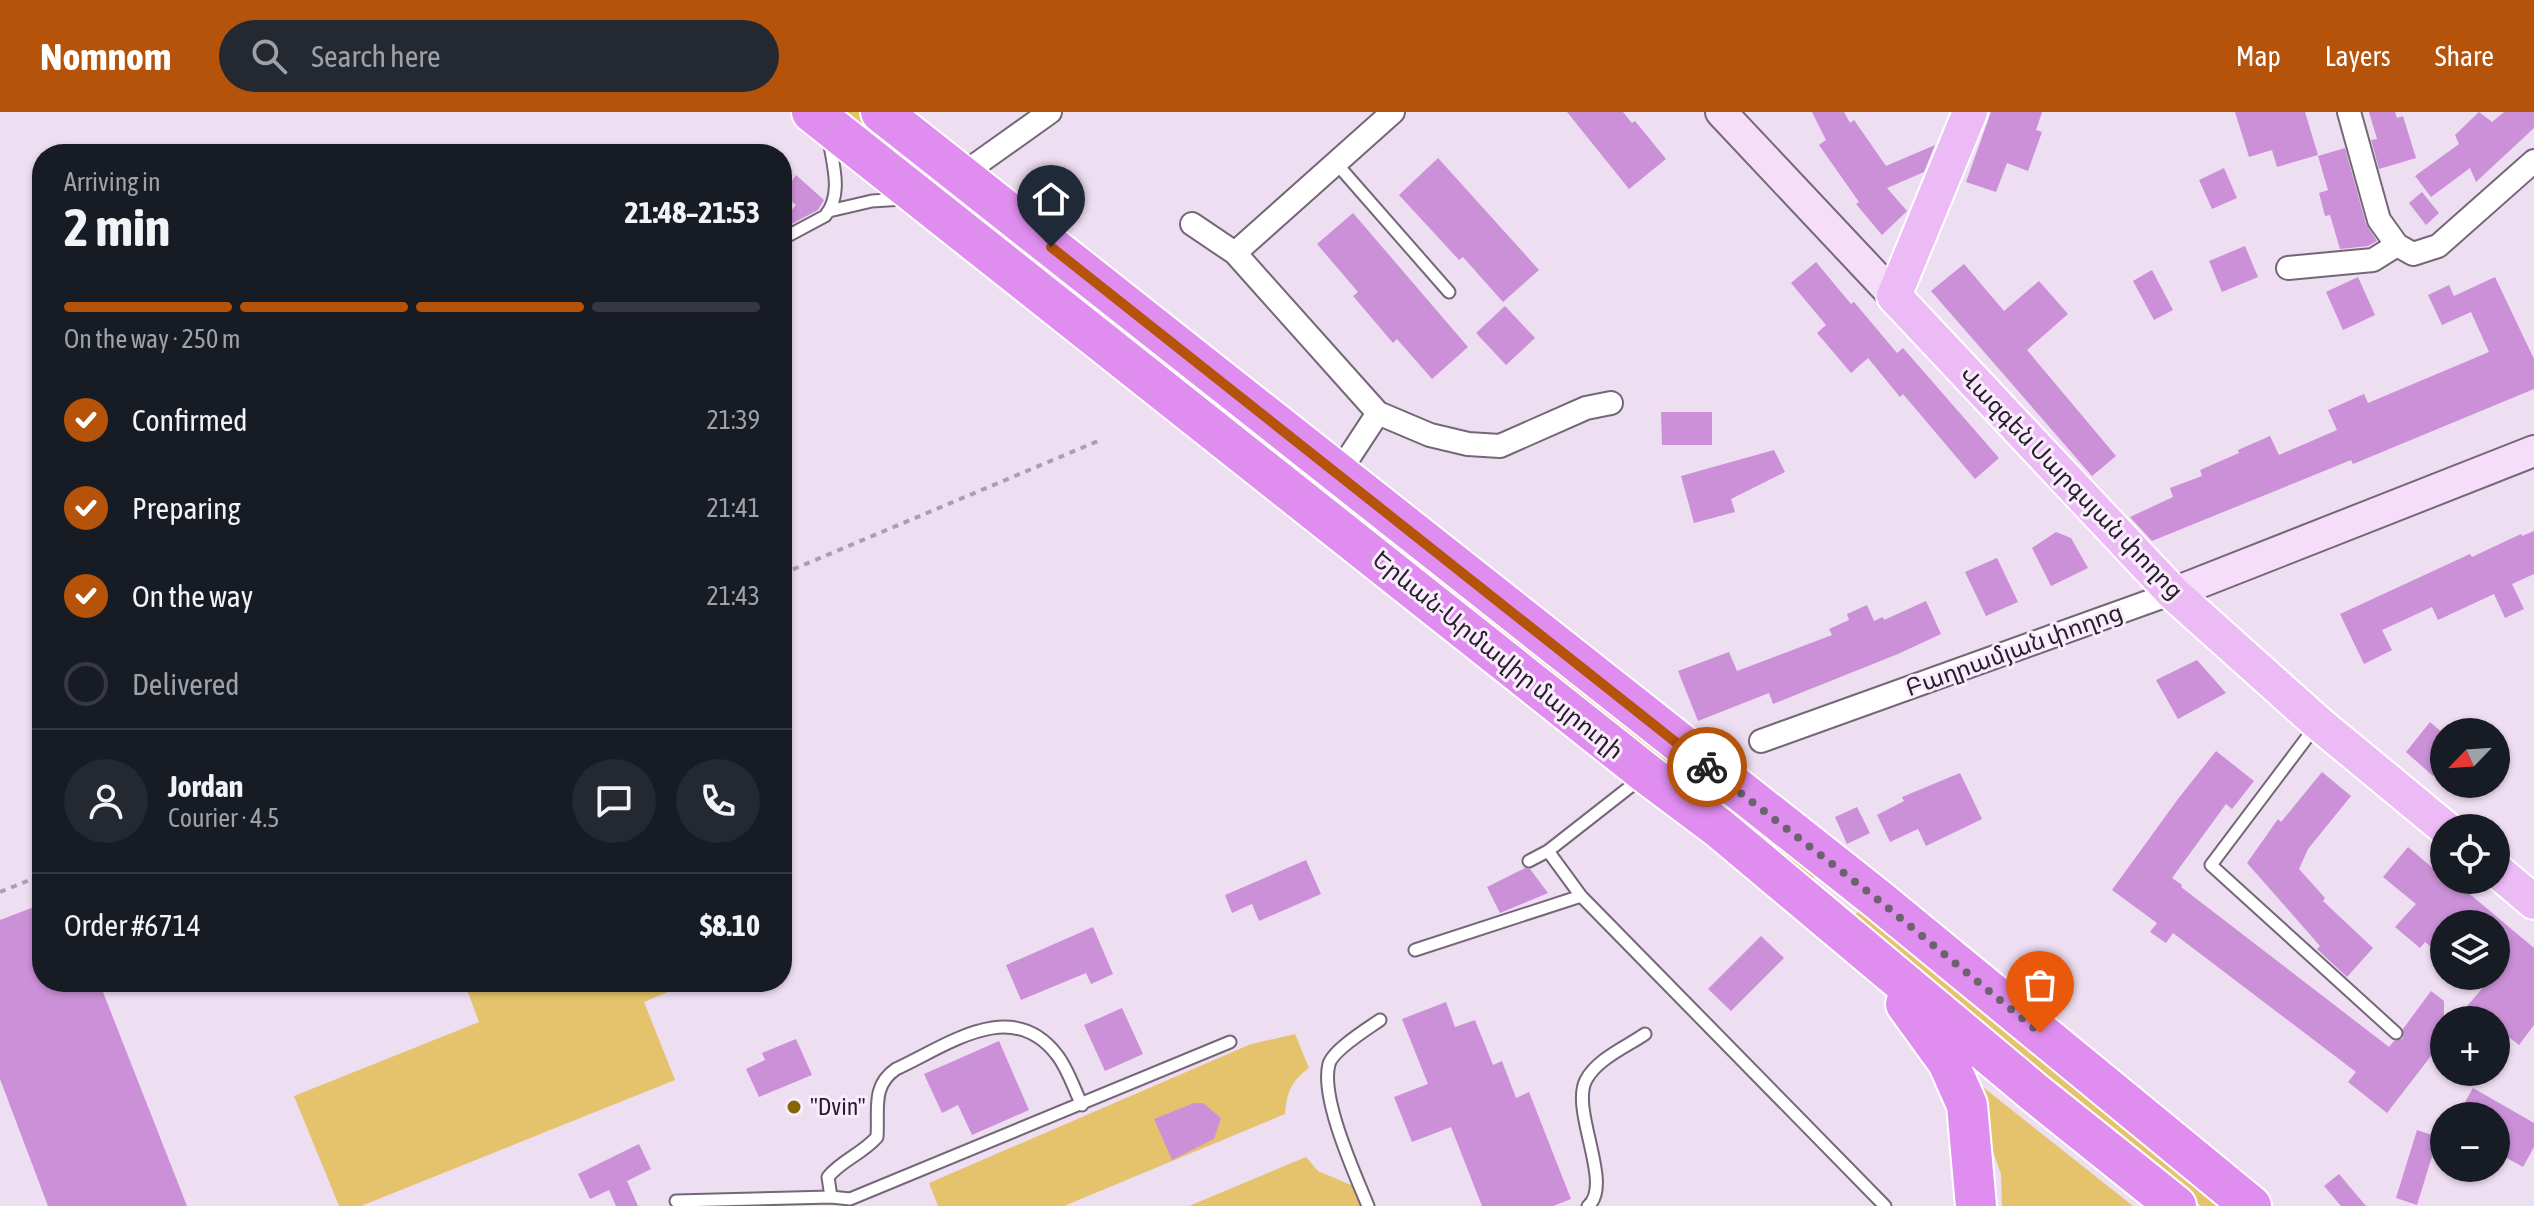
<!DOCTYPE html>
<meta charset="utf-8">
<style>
:root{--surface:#171b24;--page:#242831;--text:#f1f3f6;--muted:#9ea1a6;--line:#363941;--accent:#b45309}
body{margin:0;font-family:"Asap Condensed","Noto Sans Armenian",sans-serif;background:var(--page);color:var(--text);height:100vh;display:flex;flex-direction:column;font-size:30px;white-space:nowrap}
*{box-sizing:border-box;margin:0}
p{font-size:26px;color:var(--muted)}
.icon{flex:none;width:44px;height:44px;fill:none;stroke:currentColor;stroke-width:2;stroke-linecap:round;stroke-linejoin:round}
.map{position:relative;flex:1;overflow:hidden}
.side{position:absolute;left:32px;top:32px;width:760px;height:848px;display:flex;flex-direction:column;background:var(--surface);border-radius:32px;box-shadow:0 2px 6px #0004}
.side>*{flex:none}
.needle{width:52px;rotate:245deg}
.controls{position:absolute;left:2430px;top:606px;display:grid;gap:16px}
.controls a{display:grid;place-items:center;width:80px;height:80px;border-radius:50%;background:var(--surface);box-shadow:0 2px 6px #0004;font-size:40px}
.pin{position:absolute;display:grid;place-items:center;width:68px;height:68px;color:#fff;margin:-82px -34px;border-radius:50% 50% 50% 0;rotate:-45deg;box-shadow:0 0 8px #0007}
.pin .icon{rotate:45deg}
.courier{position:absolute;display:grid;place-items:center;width:80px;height:80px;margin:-40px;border:6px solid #b45309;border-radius:50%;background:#fff;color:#222;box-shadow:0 2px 10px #0007}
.headline em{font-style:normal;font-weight:700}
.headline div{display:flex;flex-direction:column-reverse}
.headline{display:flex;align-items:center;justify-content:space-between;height:136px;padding:0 32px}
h1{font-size:52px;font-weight:700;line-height:60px}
.bar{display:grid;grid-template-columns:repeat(4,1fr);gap:12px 8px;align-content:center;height:96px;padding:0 32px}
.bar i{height:10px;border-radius:6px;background:var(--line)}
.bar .current{background:var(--accent)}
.bar p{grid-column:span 4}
.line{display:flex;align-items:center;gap:20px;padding:0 32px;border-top:2px solid var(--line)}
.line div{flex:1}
.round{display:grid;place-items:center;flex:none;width:84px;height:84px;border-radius:42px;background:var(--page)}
ol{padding:0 32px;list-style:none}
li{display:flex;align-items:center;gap:24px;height:88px}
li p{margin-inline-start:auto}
li .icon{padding:8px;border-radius:50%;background:var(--accent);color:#fff;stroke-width:4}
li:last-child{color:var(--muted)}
li i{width:44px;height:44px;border:4px solid var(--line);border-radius:50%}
header{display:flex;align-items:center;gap:48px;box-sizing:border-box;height:112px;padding:0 40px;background:var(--accent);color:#fff}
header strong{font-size:38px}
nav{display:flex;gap:44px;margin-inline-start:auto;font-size:28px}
.search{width:560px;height:72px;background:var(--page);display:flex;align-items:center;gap:20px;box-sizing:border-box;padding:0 28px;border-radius:44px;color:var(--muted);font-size:30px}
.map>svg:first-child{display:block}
.green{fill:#e5c36d}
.building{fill:#cb90d7}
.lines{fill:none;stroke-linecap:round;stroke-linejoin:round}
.lane-casing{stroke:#756777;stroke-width:15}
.street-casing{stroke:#756777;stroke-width:26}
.secondary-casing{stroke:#756777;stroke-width:34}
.primary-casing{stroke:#fff;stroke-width:38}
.highway-casing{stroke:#fff;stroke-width:44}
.path{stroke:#ab9fae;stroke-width:4;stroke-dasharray:6 6;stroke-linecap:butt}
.lane{stroke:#fff;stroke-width:11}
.street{stroke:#fff;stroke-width:22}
.secondary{stroke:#f6ddfa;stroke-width:30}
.primary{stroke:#ecbbf6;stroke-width:34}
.highway{stroke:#e08df0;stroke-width:40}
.done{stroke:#6c636e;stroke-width:8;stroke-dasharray:0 14.4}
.route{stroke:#b45309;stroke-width:10}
.poi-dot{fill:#856701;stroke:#fbebfe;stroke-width:3}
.labels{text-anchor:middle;stroke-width:6;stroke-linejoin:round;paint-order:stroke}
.street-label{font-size:24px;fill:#262128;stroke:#fbebfe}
.poi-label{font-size:24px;fill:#262128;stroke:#fbebfe;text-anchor:start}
</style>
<header>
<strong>Nomnom</strong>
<div class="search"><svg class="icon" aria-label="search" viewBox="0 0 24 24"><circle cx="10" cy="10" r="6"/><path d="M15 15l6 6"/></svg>Search here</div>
<nav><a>Map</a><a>Layers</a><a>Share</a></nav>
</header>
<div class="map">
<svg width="2534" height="1094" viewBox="0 0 2534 1094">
<rect width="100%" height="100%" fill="#eedef1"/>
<path class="green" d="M832 0H859L1821 758 1808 770Z
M1863 793 2233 1094H2201L1853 806Z
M464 870H672L675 877 644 890 675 968 361 1094H339L294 984 479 910Z
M1295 922 1309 956C1291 969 1287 980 1285 1002L1064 1094H938L929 1071 1251 932Z
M1979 972 2133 1094H2002L2001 1062 1979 1000Z
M1306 1045 1318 1059 1356 1075 1364 1094H1189Z"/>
<path class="building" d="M1567 0H1623L1632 11 1635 9 1666 47 1629 77Z
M1812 0H1844L1850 11 1854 8 1886 54 1935 33 1924 60 1887 76 1907 99 1882 123 1856 92 1859 90 1819 33 1826 28Z
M1991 0H2042L2036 18 2042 20 2028 59 2007 51 1996 80 1966 70Z
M2235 0H2305L2318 43 2277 55 2272 38 2249 45Z
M2369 0H2395L2397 6 2403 4 2416 46 2379 57 2371 28 2377 27Z
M2479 0 2492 10 2504 0H2534V16L2476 70 2470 56 2431 85 2415 64 2459 32 2455 23Z
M2345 36 2366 112 2377 129 2368 134 2340 137 2330 103 2325 104 2319 81 2328 78 2318 44Z
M1438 46 1539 158 1503 190 1463 145 1459 148 1399 83Z
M2224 56 2237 86 2212 97 2199 68Z
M796 63 824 88 818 98 782 117V110L796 93 783 82Z
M2422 80 2439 101 2426 113 2409 91Z
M1353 101 1468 235 1432 267 1397 227 1393 231 1353 184 1358 180 1317 132Z
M2245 134 2258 165 2222 180 2209 149Z
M1816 150 1851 192 1854 190 1897 241 1903 236 1999 346 1975 367 1903 282 1900 285 1868 246 1851 261 1817 221 1826 213 1791 171Z
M1964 152 2004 199 2039 169 2068 202 2027 238 2116 344 2092 364 1931 179Z
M2152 158 2173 198 2154 208 2133 169Z
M2358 165 2375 203 2343 218 2326 180Z
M2495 165 2534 247V277L2353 352 2351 348 2152 429 2130 405 2173 385 2170 376 2202 364 2200 358 2239 341 2238 338 2270 324 2279 343 2337 318 2328 298 2364 282 2368 291 2489 240 2471 200 2442 213 2428 183 2449 173 2454 184Z
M1505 194 1535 226 1506 253 1476 221Z
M1661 300H1712V333H1662Z
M1774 338 1785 360 1731 387 1735 400 1694 411 1681 364Z
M2534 419V462L2512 472 2524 497 2505 506 2494 482 2438 508 2432 495 2382 518 2392 538 2364 552 2340 502 2470 442 2472 445 2521 422 2522 424Z
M2056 420 2071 426 2088 456 2051 474 2032 436Z
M1997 446 2018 490 1986 504 1965 460Z
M1926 489 1941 522 1898 542 1773 592 1769 581 1698 609 1678 559 1729 540 1737 559 1832 523 1829 517 1849 508 1847 502 1867 493 1874 509 1883 505 1884 508Z
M2197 548 2226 581 2178 607 2156 568Z
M2430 610 2444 622V651L2433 664 2406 640Z
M2216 639 2254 669 2232 697 2226 692 2172 766 2182 773 2181 775 2389 935 2394 929 2403 926V917L2431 879 2444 889V927L2387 1001 2348 970 2356 960 2173 821 2166 831 2150 820 2157 811 2112 778 2178 687Z
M2322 660 2351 684 2308 737 2299 757 2325 786 2323 789 2373 836 2347 865 2317 837 2320 834 2247 751 2278 707 2281 710Z
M1960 661 1982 707 1926 734 1918 717 1890 730 1877 703 1904 689 1902 685Z
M1857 695 1870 721 1847 732 1835 705Z
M2408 735 2441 763 2444 761V768H2453L2534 836V913L2519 933 2496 915V908H2455L2493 864H2496V812H2444V845L2425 830 2420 836 2395 815 2416 792 2383 765Z
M1306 748 1321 782 1259 809 1252 792 1232 801 1225 783Z
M1525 756 1530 757 1548 781 1500 801 1487 775Z
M42 792V870H99L187 1094H48L0 967V808Z
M1093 815 1113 862 1091 872 1086 861 1021 888 1006 853Z
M1761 824 1784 846 1731 899 1708 877Z
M1446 890 1455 915 1475 908 1493 953 1502 949 1516 986 1529 980 1571 1087 1553 1094H1482L1451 1015 1412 1030 1394 985 1428 972 1402 907Z
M1122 896 1143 942 1105 959 1084 913Z
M796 927 812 963 759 985 746 957 765 948 762 941Z
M999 929 1029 998 972 1023 958 993 942 1001 924 962Z
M2473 976 2534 1011V1035L2523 1055 2496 1040V1004H2457Z
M1194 991H1203L1221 1006 1214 1027 1172 1048 1154 1007Z
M2417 1018 2438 1025 2417 1093 2396 1086Z
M639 1032 651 1057 627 1069 638 1094H616L609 1078 590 1087 578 1062Z
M2339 1062 2366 1094H2341L2324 1074Z"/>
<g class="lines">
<g class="lane-casing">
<path id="lane" d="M1336 51 1449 180
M829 99 872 89 903 87
M782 127 825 104C843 83 833 53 829 28
M2315 615 2211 753 2396 921
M1548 739 1581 784 1885 1094
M1529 749 1548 739 1640 667
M1415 838 1581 784
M831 1085 828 1065C842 1048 862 1042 877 1025 879 998 871 974 896 957 948 933 1012 884 1057 943 1068 957 1074 977 1082 993
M676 1089 831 1085 850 1087 1230 930
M1368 1094C1355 1062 1320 986 1329 952 1333 938 1367 917 1380 908
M1588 1094C1614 1073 1570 998 1586 968 1597 947 1626 935 1645 922"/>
</g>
<g class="street-casing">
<path id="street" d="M1393 0 1235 141 1378 301 1430 323 1468 332 1500 334 1586 296 1611 291
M2349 0 2379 108 2397 133 2413 142 2438 134 2534 49
M960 64 1050 0
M1192 112 1235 141
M2288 156 2373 148 2397 133
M1338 362 1378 301
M1761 629 2173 481"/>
</g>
<g class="secondary-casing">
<path id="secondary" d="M1721 0 1894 184
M2173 481 2534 339"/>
</g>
<g class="primary-casing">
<path id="primary" d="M1970 0 1894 184 2173 481 2318 611 2445 716
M2496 758 2534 790"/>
</g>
<g class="highway-casing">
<path id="highway" d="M812 0 1647 662 1719 716 2035 981 2176 1094
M881 0 1876 786 2251 1094
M1906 892 1948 950 1967 993 1976 1094"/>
</g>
<path class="path" d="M782 462 1098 329
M0 780 42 763"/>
<use href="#lane" class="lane"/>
<use href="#street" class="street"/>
<use href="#secondary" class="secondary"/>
<use href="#primary" class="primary"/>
<use href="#highway" class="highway"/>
</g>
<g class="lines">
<path class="done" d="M1707 655 1876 786 2040 921"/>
<path class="route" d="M1051 135 1707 655"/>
</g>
<circle class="poi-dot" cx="794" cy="995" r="8"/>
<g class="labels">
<g class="street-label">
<text transform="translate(2071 371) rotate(46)" y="8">Վազգեն Սարգսյան փողոց</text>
<text transform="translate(2014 538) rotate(-20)" y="8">Բաղրամյան փողոց</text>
<text transform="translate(1498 543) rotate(39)" y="8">Երևան-Արմավիր մայրուղի</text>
</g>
<g class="poi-label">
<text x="810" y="1003">"Dvin"</text>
</g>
</g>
</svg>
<div class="controls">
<a><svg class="needle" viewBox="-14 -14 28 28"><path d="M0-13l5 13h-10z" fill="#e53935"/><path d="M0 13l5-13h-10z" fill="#9ea1a6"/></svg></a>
<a><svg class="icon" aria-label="locate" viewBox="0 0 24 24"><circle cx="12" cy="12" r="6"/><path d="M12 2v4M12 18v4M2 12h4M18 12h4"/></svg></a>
<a><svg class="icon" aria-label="layers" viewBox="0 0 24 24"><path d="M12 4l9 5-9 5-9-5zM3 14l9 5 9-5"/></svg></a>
<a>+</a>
<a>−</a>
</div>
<div class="pin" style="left:2040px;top:921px;background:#ea580c"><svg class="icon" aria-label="bag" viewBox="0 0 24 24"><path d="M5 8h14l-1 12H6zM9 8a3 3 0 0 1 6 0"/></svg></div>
<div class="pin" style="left:1051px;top:135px;background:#1f2937"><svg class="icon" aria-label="home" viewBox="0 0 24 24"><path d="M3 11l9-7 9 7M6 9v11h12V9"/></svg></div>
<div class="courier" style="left:1707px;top:655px"><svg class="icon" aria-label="bike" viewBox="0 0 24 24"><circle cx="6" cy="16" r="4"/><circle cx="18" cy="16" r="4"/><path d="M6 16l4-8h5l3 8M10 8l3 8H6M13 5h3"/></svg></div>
<section class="side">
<div class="headline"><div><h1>2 min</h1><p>Arriving in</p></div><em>21:48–21:53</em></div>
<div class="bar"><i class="current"></i><i class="current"></i><i class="current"></i><i></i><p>On the way · 250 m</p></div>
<ol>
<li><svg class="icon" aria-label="check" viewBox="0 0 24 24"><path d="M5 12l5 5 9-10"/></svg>Confirmed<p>21:39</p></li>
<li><svg class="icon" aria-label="check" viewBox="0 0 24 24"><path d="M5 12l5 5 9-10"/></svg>Preparing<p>21:41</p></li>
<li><svg class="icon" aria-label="check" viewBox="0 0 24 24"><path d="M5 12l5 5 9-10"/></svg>On the way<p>21:43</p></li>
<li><i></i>Delivered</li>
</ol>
<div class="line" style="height:144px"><a class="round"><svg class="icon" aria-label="person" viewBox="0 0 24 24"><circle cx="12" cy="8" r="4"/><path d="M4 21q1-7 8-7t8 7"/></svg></a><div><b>Jordan</b><p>Courier · 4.5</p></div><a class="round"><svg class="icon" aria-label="chat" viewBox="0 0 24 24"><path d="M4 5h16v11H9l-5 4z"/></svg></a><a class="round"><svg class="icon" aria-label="phone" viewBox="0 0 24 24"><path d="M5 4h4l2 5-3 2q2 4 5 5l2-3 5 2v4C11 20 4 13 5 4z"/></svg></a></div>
<div class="line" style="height:104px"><div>Order #6714</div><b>$8.10</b></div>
</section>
</div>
